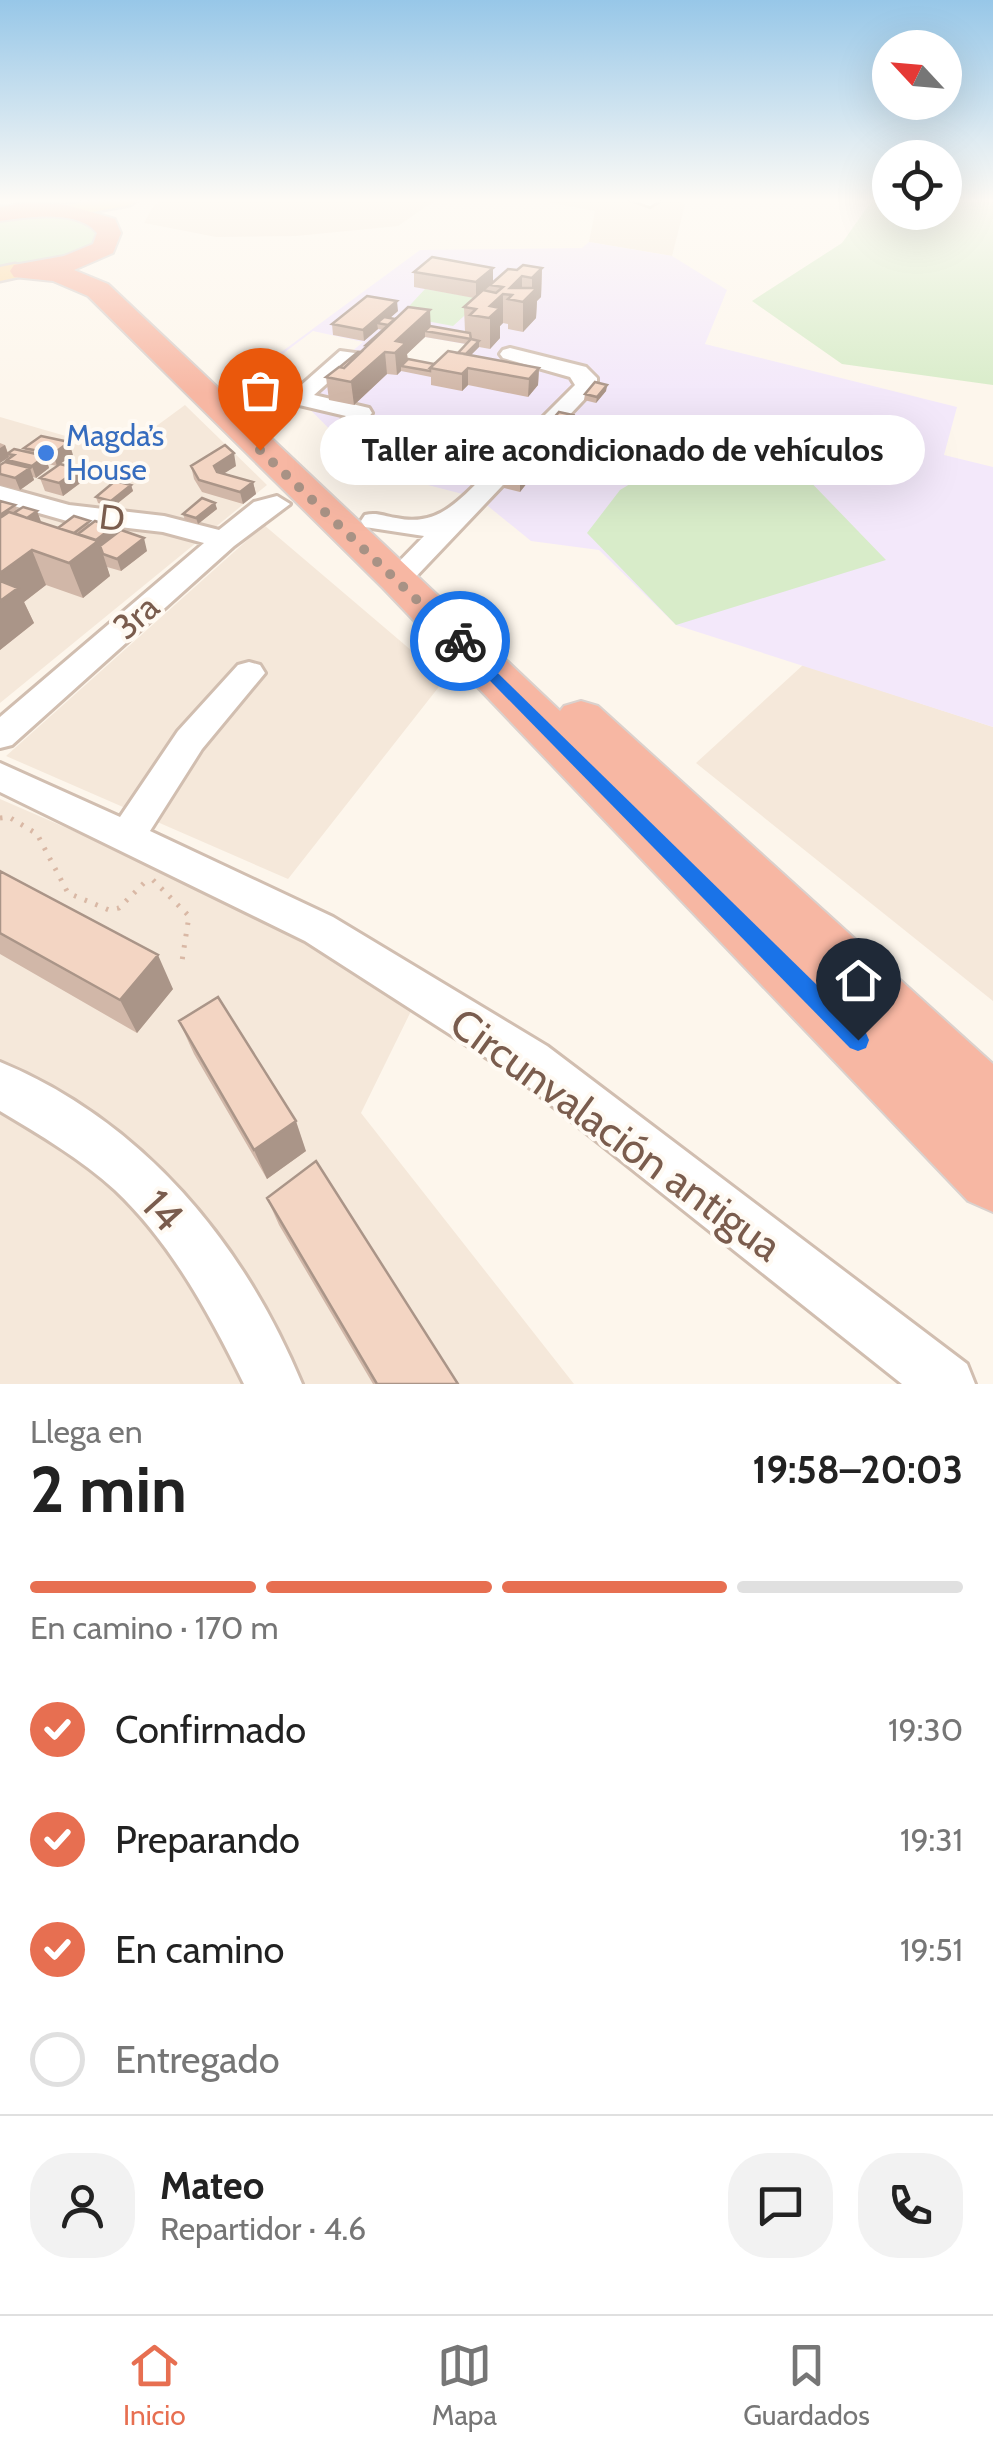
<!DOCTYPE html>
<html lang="es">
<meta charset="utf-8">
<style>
:root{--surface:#fff;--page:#f2f2f2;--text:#222;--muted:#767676;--line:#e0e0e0;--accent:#e76f51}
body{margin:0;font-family:Cabin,sans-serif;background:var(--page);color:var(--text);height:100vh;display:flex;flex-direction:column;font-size:38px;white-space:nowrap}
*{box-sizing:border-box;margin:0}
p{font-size:32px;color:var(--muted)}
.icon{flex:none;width:55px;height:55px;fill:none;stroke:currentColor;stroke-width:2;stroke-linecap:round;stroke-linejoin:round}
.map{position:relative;height:1384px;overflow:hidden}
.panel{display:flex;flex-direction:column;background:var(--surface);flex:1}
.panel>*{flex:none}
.needle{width:65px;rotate:296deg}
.tools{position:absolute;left:872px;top:30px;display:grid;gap:20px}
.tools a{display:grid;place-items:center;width:90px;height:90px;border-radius:50%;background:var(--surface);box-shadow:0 10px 40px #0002;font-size:50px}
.pin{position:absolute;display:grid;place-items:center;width:85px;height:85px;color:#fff;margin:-102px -42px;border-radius:50% 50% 50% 0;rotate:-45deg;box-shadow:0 0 10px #0007}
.pin .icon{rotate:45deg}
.courier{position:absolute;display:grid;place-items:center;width:100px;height:100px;margin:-50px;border:8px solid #1a73e8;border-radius:50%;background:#fff;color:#222;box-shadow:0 2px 12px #0007}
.bubble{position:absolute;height:70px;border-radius:35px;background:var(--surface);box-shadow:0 10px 40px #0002;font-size:32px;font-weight:700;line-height:70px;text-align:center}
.overview em{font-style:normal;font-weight:700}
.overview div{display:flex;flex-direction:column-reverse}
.overview{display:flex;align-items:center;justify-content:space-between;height:170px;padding:0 30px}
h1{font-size:65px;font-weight:700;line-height:75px}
.bar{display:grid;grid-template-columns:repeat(4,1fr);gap:15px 10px;align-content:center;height:120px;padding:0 30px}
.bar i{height:12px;border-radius:8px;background:var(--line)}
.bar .on{background:var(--accent)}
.bar p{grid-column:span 4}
.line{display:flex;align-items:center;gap:25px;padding:0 30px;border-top:2px solid var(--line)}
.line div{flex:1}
.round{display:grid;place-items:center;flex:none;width:105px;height:105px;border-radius:40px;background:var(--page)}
ol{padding:0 30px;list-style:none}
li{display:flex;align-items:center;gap:30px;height:110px}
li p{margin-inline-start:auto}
li .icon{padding:10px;border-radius:50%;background:var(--accent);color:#fff;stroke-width:4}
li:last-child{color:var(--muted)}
li i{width:55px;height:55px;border:5px solid var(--line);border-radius:50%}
.menu{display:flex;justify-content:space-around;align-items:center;height:140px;border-top:2px solid var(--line);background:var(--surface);font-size:28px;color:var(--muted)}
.menu a{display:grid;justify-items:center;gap:5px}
.menu .on{color:var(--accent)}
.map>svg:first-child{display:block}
.residential{fill:#f5e8da}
.education{fill:#f3e8fa;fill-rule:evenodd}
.green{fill:#d8ecc9}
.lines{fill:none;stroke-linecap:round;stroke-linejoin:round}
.minor-casing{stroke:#d1beb0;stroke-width:6}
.major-casing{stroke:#dad1cd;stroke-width:5}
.highway-casing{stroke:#dad1cd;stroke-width:4}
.path{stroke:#d9b8a5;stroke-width:5;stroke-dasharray:2.5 9;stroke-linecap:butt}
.minor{fill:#fff;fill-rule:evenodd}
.major{fill:#fbd9a5;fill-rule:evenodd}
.highway{fill:#f7b7a3;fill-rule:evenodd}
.wall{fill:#d1b7a8;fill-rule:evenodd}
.shaded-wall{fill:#aa9588}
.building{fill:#f3d5c3;stroke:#aa9588;stroke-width:2.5}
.route{fill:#1a73e8}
.done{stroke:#a89285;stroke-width:10;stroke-dasharray:0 18}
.shop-dot{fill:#3f7fe0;stroke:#fffaf3;stroke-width:4}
.labels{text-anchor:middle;stroke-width:8;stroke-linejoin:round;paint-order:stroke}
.far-shop-label{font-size:30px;fill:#366cbe;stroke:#fffaf3;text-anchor:start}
.street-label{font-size:35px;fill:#7a5c4d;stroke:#fffaf3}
.near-street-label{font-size:42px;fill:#7a5c4d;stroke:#fffaf3}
</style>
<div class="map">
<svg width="993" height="1384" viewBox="0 0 993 1384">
<rect width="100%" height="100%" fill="#fdf6ec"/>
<path class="residential" d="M165 199H437L398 226 296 236 216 237 144 223 154 205Z
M532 199H677L685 205 672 256 589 242 595 211Z
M185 405 267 485 0 703V417L121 452Z
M264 525 445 679 288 879 6 756Z
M803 665 993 727V1001L696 763Z
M0 799 198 885 415 1003 361 1113 574 1384H0Z"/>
<path class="education" d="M589 242 672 256 727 290 705 344 957 407 944 455 993 467V727L676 625 599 550 531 541 478 498 370 470 265 364 420 250 582 248ZM313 331 363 342 311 386 284 381 269 364ZM425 337 470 345 444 372 409 364 413 360 403 357Z"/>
<path class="green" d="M873 199H890V212H945V199H993V385L842 364 752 301 842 243Z
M23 213 78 217 99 232 90 251 30 267 0 265V218Z
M425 289 483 299 453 326 400 316Z
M736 457 800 471 886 560 676 625 587 533 620 490 670 460Z"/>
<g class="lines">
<g class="minor-casing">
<path id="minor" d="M630 199H657L658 201 650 206Z
M510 348 586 367 597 378V386L408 585H388L384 579 388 573 424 536 365 527 361 521 365 515C376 512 384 516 396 518 433 526 453 507 478 482L346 450 330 434 346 416 295 404 290 395 340 351 377 356 381 360 377 364 351 362 314 395 369 408 372 413 355 433 362 440 490 470 575 385 570 377 503 358 500 354 503 350Z
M0 486 69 505 164 516 219 530 254 502 277 496 290 504 234 546 12 745 0 748V717L204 543 163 532 67 521 0 502Z
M249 662 260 665 265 673 202 749 150 831 333 917 547 1046 967 1364 975 1384H902L515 1076 305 941 0 792V763L120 817 178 731 238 665Z
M0 1062C143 1121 244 1244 302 1384H244C210 1315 172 1244 115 1190 81 1159 40 1135 0 1111Z"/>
</g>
<g class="major-casing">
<path id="major" d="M97 199H139L130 205 71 216 61 210 64 206Z
M15 264 23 266 26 271 23 276 0 281V267Z"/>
</g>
<g class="highway-casing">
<path id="highway" d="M28 203 67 205 115 219 121 233 113 253 74 270 108 284 560 711 564 706 581 701 598 706 993 1064V1212L968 1201 383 588 88 296 53 281 14 277 10 271 14 265 64 256 93 244 97 233C78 209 27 217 0 221V207Z"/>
</g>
<path class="path" d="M0 818 9 817 37 834 68 893 109 910 119 908 149 878
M153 880 189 916 182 961"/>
<use href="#minor" class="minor"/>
<use href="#major" class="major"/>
<use href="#highway" class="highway"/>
</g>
<path class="wall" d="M493 268V282L517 270 542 268 541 297 537 301 536 318 523 332 508 329V324L503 323 500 326V338L490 349 479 347 471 355 539 368 538 385 528 397 468 385 462 391 431 385V377L401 371 397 375 387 374 354 405 329 400 326 377 361 352 366 347V345L383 330 378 329 364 341 333 335 332 324 398 311 390 318 395 319 430 310V326L465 332 464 307 474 298 414 287V272ZM425 337 466 344 458 353 434 364 408 359 407 354Z
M607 385 606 391 596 403 584 400 585 394Z
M572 427 534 471V474L520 492 504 488V476L521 459V455Z
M0 443 5 445 8 453 26 452 24 448 73 455 60 464 79 469 83 481 63 496 45 491 40 478 57 466 48 464 49 468 36 478 33 477 34 480 20 490 0 485V465L9 463 7 460 9 459V457L0 463Z
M191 466H236L224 473 253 482 256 494 243 504 202 492 194 479Z
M131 485 133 491 113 507 98 503 96 497Z
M0 501 15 505 17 511 41 522 58 528 91 524 113 527 116 534 147 551 121 571 107 567 110 576 83 598 46 585 24 602 34 623 0 650Z
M215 503 217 509 198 524 185 520 183 514Z
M0 871 173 989 137 1033 0 954Z
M179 1021 306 1151 267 1179 194 1054Z
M267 1198 458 1384H373L279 1225Z"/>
<path class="shaded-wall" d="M493 268V283L476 298V282Z
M542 268 541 297 537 301 536 318 523 332V302L532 294V278Z
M522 276V302L510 288Z
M503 294V323L500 326V338L490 349V306Z
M397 301 398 311 383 324 377 323 378 329 364 341 363 330Z
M430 310 431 331H425V337L407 354 408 365 401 366V371L397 375 395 353 385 352 387 374 354 405 351 382Z
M479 341V347L457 369V364Z
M468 368V385L462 391V374Z
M539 368 538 385 528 397 529 379Z
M607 385 606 391 596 403 597 397Z
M573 415 572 427 535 471 536 459Z
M69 442 73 455 57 466 53 454Z
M5 445 9 457 0 463V448Z
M234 453 236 466 217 478 214 466Z
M45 456 49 468 36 478 32 466Z
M534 462V474L520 492V480Z
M30 468 34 480 20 490 15 478Z
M79 469 83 481 63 496 59 483Z
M253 482 256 494 243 504 240 492Z
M131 485 133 491 113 507 111 501Z
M215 503 217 509 198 524 196 518Z
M37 511 42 524 7 532Z
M113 527 118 540 102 551 110 576 83 598 69 563 85 549Z
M144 538 147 551 121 571 117 559Z
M32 550 46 585 24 602 34 623 0 650V573Z
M158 955 173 989 137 1033 120 1000Z
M296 1121 306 1151 267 1179 254 1150Z"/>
<path class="building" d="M432 257 493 268 476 282 414 272Z
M523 265 542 268 532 278 522 276 510 288H537L523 302 508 299 512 295 503 294 490 306 500 308 489 318 470 315 476 309 464 307 483 290 496 293 503 287 490 285 508 269 517 270Z
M367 296 397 301 363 330 332 324Z
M408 307 430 310 396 341 406 343 395 353 385 352 351 382 326 377 339 367 344 368Z
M384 317 395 319 388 325 377 323Z
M393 321 368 345H366Z
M430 326 470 333 471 339 425 331Z
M471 339 479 341 466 354 458 353Z
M448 351 539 368 529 379 468 368 462 374 430 368Z
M358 352H361L344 368 340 367Z
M408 359 434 364 430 368V371L401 366Z
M595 382 607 385 597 397 585 394Z
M559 412 573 415 536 459 521 455Z
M41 436 69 442 53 454 24 448Z
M225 445 234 453 214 466 217 472 253 482 240 492 199 480 191 466Z
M14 449 45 456 32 466 7 460 14 455 7 454Z
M519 459 534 462 520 480 504 476Z
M5 462 30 468 15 478 0 474V465Z
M60 464 79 469 59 483 40 478Z
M115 481 131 485 111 501 96 497Z
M202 498 215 503 196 518 183 514Z
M0 501 15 505 0 515Z
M23 507 37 511 27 518 14 513Z
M9 512 98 541 69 563 32 550 0 573V518Z
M74 516 90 521 74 533 58 528Z
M95 521 113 527 96 540 78 534Z
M121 530 144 538 117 559 103 554 100 546Z
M0 581 18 588 0 601Z
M0 871 158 955 120 1000 0 933Z
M218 997 296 1121 254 1150 179 1021Z
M316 1161 458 1384H377L267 1198Z"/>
<linearGradient id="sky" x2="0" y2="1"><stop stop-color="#97c7e8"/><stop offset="0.51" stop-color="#fefbf6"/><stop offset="1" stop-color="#fefbf6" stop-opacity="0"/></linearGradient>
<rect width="993" height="393" fill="url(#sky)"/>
<path class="route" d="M460 636 866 1033 869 1040 866 1048 858 1051 850 1048 454 644 452 641Z"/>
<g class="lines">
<path class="done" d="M260 450 460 641"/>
</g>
<circle class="shop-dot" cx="46" cy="453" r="10"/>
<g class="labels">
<g class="far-shop-label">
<text x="66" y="446">Magda’s<tspan x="66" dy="34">House</tspan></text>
</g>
<g class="street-label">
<text transform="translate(112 518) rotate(7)" y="12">D</text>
<text transform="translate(136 617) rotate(-41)" y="12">3ra</text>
</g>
<g class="near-street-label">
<text transform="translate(616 1134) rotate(36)" y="15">Circunvalación antigua</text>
<text transform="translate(163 1210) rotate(48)" y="15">14</text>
</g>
</g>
</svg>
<div class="tools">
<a><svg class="needle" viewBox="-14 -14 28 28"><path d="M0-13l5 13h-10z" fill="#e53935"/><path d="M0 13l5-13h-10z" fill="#767676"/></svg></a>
<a><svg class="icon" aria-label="locate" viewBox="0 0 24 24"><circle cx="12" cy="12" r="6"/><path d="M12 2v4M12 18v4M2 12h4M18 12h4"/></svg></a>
</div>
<div class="pin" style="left:260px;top:450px;background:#ea580c"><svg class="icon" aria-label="bag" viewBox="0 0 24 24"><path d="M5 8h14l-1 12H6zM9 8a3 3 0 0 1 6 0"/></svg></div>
<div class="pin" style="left:858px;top:1040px;background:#1f2937"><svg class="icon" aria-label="home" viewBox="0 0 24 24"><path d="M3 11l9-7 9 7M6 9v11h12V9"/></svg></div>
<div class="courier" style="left:460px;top:641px"><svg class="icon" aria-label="bike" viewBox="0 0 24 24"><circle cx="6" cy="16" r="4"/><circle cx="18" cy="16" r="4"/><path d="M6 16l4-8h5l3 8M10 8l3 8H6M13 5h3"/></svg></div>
<div class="bubble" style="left:320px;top:415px;width:605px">Taller aire acondicionado de vehículos</div>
</div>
<section class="panel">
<div class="overview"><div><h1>2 min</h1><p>Llega en</p></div><em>19:58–20:03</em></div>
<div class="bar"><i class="on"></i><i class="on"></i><i class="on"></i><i></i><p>En camino · 170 m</p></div>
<ol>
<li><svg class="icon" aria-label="check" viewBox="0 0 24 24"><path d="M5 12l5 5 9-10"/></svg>Confirmado<p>19:30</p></li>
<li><svg class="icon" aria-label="check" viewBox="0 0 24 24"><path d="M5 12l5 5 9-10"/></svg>Preparando<p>19:31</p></li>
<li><svg class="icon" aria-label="check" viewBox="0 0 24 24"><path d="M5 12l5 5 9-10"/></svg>En camino<p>19:51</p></li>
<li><i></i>Entregado</li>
</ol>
<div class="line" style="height:180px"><a class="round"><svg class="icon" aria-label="person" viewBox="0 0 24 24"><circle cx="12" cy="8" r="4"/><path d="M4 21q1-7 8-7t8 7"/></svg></a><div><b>Mateo</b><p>Repartidor · 4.6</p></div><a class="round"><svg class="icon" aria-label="chat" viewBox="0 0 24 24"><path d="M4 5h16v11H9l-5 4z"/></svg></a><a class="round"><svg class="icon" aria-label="phone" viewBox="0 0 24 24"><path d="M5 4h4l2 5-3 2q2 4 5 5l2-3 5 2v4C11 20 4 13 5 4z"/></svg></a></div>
</section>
<nav class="menu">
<a class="on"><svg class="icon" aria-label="home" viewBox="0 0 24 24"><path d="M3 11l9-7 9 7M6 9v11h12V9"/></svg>Inicio</a>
<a><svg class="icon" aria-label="map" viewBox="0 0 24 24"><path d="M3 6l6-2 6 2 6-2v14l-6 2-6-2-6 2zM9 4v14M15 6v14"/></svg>Mapa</a>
<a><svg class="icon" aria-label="saved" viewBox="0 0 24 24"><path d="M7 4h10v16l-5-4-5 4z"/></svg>Guardados</a>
</nav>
